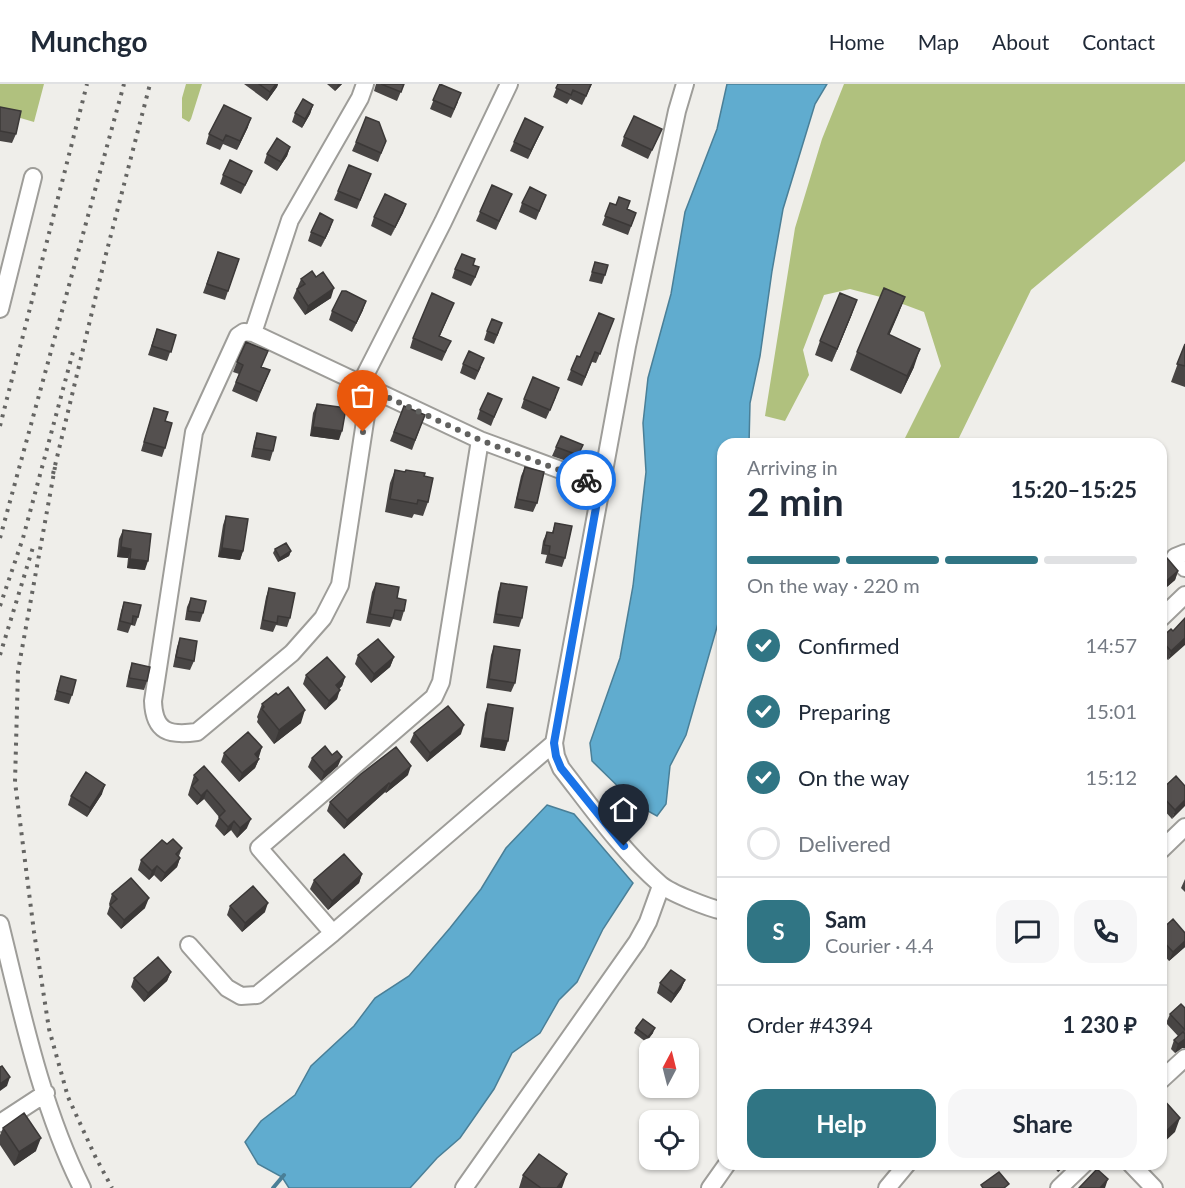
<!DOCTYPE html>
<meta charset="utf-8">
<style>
:root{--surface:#fff;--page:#f6f6f7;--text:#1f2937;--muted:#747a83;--line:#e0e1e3;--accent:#307584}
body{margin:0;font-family:Lato,sans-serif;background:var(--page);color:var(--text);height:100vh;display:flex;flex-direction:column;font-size:22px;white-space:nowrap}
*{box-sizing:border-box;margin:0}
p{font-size:20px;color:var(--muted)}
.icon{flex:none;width:33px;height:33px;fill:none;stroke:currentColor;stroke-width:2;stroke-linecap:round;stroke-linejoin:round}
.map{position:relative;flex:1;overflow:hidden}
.sheet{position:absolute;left:717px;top:354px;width:450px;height:732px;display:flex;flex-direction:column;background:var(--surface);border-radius:18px;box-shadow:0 2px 4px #0004}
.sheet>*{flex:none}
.needle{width:39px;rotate:7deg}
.tools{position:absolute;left:639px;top:954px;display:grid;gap:12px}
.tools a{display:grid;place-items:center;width:60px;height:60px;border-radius:12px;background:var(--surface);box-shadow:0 2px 4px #0004;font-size:30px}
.pin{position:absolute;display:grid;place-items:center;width:51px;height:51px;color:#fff;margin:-62px -26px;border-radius:50% 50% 50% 0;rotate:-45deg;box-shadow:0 0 6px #0007}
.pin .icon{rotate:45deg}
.courier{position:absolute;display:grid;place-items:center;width:60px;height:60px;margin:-30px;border:4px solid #1a73e8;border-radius:50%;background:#fff;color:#222;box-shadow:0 2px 8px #0007}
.head em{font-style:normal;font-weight:700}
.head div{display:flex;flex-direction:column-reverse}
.head{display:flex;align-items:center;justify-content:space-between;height:102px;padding:0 30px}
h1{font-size:39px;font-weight:700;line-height:45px}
.bar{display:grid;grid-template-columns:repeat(4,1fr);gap:9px 6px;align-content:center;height:72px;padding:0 30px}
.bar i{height:8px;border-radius:4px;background:var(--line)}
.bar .on{background:var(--accent)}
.bar p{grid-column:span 4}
.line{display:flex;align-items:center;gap:15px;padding:0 30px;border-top:2px solid var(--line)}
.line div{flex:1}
.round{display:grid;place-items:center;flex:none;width:63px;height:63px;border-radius:18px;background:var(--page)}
ol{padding:0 30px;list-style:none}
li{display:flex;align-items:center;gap:18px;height:66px}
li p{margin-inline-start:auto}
li .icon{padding:6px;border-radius:50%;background:var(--accent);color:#fff;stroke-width:4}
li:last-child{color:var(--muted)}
li i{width:33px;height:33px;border:3px solid var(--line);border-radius:50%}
.button{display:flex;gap:12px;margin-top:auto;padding:12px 30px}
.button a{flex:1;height:69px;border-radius:18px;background:var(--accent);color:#fff;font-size:24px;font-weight:700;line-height:69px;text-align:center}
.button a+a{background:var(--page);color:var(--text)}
header{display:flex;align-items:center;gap:36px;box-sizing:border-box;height:84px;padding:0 30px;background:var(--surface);border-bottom:2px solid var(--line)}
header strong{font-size:28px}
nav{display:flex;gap:33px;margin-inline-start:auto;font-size:21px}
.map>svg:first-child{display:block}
.forest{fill:#b0c17e}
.water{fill:#60accf;stroke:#4a7f97;stroke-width:1.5}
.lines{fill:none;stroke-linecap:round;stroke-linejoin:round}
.stream{stroke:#4a7f97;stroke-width:4}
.minor-casing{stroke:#9e9d99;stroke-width:20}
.minor{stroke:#fff;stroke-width:16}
.rail{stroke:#656563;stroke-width:4;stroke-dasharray:3 6;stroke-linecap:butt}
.wall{fill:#484544}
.shaded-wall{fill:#3b3837}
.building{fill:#54504f;stroke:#3b3837;stroke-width:1.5}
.done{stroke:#61615f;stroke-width:6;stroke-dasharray:0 10.8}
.route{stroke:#1a73e8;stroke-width:8}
</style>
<header>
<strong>Munchgo</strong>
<nav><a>Home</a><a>Map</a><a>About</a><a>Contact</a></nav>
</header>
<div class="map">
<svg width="1185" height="1104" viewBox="0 0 1185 1104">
<rect width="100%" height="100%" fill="#efeeea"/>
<path class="forest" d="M0 0H44L34 38 0 28Z
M186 0H202L191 35 189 38 182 34V14Z
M844 0H1185V77L1031 206 956 360H902L941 282 924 228 892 216 850 205 824 211 803 266 809 291 785 337 765 332 795 144 822 55Z"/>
<path class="water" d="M727 0H827L815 20 783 125 772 187 760 272 750 319 749 360H723V511L721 529 686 651 670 682 666 720 657 732 637 721 592 677 590 659 620 574 633 502 646 388 643 339 648 294 671 210 685 128 717 45Z
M547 721 574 730 633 799 603 845 577 898 559 916 540 949 512 969 494 1005 460 1054 437 1074 410 1104H289L282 1093 258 1080 245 1058 261 1037 295 1011 311 982 354 942 375 914 409 892 450 844 481 805 506 764Z"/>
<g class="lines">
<path class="stream" d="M273 1104 284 1091"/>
<g class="minor-casing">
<path id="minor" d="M685 0 677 27 627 262 554 659 556 672 561 684C592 724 622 767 660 800 670 809 709 824 723 827
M0 225 33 93
M253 249 290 136 360 14 365 0
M360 301 443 138 509 0
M370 305 340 501 323 534 292 569 197 648C169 652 154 648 153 617L194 348 238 252 244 248 253 249 480 356 601 401
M1185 469 1175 473 1185 484
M1161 534 1185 511
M1161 766 1185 743
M0 840C22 929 41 1022 82 1104
M333 849 259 764 434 613 441 598 480 356
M189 861 227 904 241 912 257 911 333 849 554 659
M1161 996 1185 974
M0 1039 46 1009
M1131 1080 1154 1104
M464 1104 637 858 648 838 661 802
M710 1104 727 1080
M887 1104 907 1080
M1059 1104 1084 1080"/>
</g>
<use href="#minor" class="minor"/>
<path class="rail" d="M0 342 87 0
M55 383 18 587 15 698 34 848 49 945 68 1013 95 1072 112 1104
M53 390 105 174 150 0
M0 454 124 0
M0 522 23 454 73 268
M0 571 34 460"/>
</g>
<path class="wall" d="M244 0H278L277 3 267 17Z
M327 0H342L335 7Z
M376 0H404L397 17 374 7Z
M440 0 458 18 451 34 430 25Z
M558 0H592L582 21 570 15 567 20 553 13Z
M313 21 310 30 302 44 292 38 295 29Z
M0 23 16 50 12 59 0 57Z
M248 43 237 66 223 60 220 66 206 60 209 50Z
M543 43 528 75 510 67 514 58Z
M662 45 648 75 621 62 624 53Z
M386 57 378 78 352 67 356 58Z
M290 63 287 72 277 87 264 79 267 70Z
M371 90 357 125 334 116 338 107Z
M223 91 248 96 241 110 220 100Z
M546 111 536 136 519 128 522 119Z
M508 119 496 146 476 137 480 128Z
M610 119 636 129 628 151 602 141Z
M406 120 391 152 371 142 374 133Z
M330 145 321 163 308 157 311 148Z
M218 168 239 175 225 216 203 209Z
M595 178 605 191 602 200 589 197Z
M455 185 476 192 471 202 452 194Z
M301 195 331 214 305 231 293 214Z
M905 213 889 251 914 283 901 310 850 286 857 268Z
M454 219 440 252 447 266 442 277 410 264 413 254Z
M363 226 352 248 329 236 332 227Z
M852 230 832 278 815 271 820 257Z
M614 235 596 279 592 278 582 302 567 296 571 286 580 273Z
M157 245 176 251 167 277 148 271Z
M487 247 499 248 494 260 484 256Z
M1185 260V303L1171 298Z
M237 278 270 286 257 318 232 307 239 290 233 288Z
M463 280 481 283 475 296 460 289Z
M556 313 546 335 521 324 524 315Z
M317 320 339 356 310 352 313 329Z
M404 322 425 331 412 366 390 357Z
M154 324 165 364 162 373 141 367Z
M498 324 491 342 477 335 480 326Z
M257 349 273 367 270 377 251 373 254 358Z
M583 361 575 380 552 372 556 363Z
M525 383 537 419 533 428 514 424 521 392Z
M395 386 428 418 423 432 414 430 412 434 385 428 390 399Z
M226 432 243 467 240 476 218 473 223 441Z
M555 439 565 474 562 483 545 479 547 471 541 470 543 457 547 448 552 449Z
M123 446 145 486 127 484 128 474 117 473 119 455Z
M275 465 291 467 289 472 278 478 273 469Z
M1161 479 1178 487 1175 496 1161 508Z
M376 499 397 514 404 527 401 537 393 535 390 543 366 539 372 508Z
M501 499 522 534 519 543 493 539 498 508Z
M269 504 290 534 287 543 276 541 273 548 260 545 266 513Z
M191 514 203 529 200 538 185 536 187 523Z
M124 518 138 533 135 542 131 541 128 549 117 546 121 527Z
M1185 534 1168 576 1161 569V554L1173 547Z
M180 554 194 577 190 586 173 583 177 563Z
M494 562 515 599 511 608 486 604 491 571Z
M358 571 394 573 390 583 371 599 355 580Z
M132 579 147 597 144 606 126 603 129 588Z
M306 591 345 593 342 602 339 605 337 615 325 626 303 600Z
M61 592 72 611 69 620 54 616Z
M262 620 301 639 274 660 257 638 258 635 257 633Z
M488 620 505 667 480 663 485 629Z
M414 649 461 650 427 678 410 658Z
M262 663 258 673 259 675 255 684 239 698 221 678 224 669Z
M312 674 338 682 321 697 308 683Z
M194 691 247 744 237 754 231 746 224 752 215 742 219 733 204 715 197 721 188 711Z
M408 691 386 709 385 708 344 745 327 727 330 718Z
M1185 702 1172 735 1161 723V706Z
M102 710 87 733 68 721 71 712Z
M167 760 182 764 179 772 180 774 177 783 161 798 154 791 149 796 138 786 141 776Z
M362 790 359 799 328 826 310 805 314 796Z
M1185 795V808L1181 804Z
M112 810 145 824 121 845 107 830 110 821 109 820Z
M230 822 265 828 242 848 227 831Z
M1161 846 1185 849V863L1169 877 1161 868Z
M171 888 167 897 144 918 131 903 134 894Z
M685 896 681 905 671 919 657 909 660 899Z
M1185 924V964H1182L1175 969 1171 965 1174 956 1178 952 1166 939 1170 930Z
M636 944 653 949 646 958 634 949Z
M3 1044 36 1067 14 1082 0 1061V1051Z
M1051 1080H1067L1058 1088Z
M523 1091 562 1104H519Z"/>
<path class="shaded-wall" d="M276 0H278L277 3 267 17 270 8Z
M338 0H342L335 7Z
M313 21 310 30 302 44 305 35Z
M251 34 248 43 237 66 240 57Z
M543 43 539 52 528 75 531 66Z
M290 63 287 72 277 87 281 78Z
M406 120 403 129 391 152 395 143Z
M333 136 330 145 321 163Z
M334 204 331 214 305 231 308 222Z
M905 213 898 231 882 268 888 250Z
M857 216 852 230 832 278 837 265Z
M366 217 363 226 352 248 356 239Z
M920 265 914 283 901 310 907 292Z
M313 343 342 347 339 356 310 352Z
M121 463 131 465 128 474 117 473Z
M222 464 243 467 240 476 218 473Z
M291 467 289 472 278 478 280 474Z
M130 475 148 477 145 486 127 484Z
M1178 487 1175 496 1161 508 1164 499Z
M1185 554V561L1168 576 1171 567Z
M394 573 390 583 371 599 374 590Z
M345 593 342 602 333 610 336 601Z
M340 606 337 615 325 626 329 617Z
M1166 623 1163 632 1161 634V628Z
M305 626 301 639 274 660 279 646Z
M464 641 461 650 427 678 430 669Z
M483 654 508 657 505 667 480 663Z
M262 663 259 673 251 679 255 670Z
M342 673 338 682 321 697 324 688Z
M259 675 255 684 239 698 242 689Z
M411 682 408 691 386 709 390 700Z
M389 699 385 708 344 745 347 736Z
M105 701 102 710 87 733 90 724Z
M207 706 204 715 197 721 201 712Z
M1185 716V722L1172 735 1175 726Z
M251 735 247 744 237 754 240 744Z
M234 737 231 746 224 752 228 743Z
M180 774 177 783 161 798 165 789Z
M157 782 154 791 149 796 152 787Z
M362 790 359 799 328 826 332 817Z
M149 814 145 824 121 845 124 836Z
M268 819 265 828 242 848 245 839Z
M1185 857V863L1169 877 1173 868Z
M171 888 167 897 144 918 148 909Z
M685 896 681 905 671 919 674 910Z
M655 944 653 949 646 958 648 953Z
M1185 955V964H1182L1175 969 1178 960Z
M10 993 7 1002 0 1007V1000Z
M1180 1034 1175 1048 1161 1061V1052Z
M41 1054 36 1067 14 1082 19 1068Z
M1061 1080H1067L1058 1088Z
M567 1090 562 1104H557Z
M1108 1095 1105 1104H1100Z"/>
<path class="building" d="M259 0H276L270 8Z
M381 0H404L401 8Z
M440 0 461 9 454 25 433 16Z
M558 0H591L586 12 573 6 571 11 556 4Z
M303 15 313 21 305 35 295 29Z
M224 21 251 34 240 57 226 51 223 57 209 50Z
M0 23 21 27 16 50 0 47Z
M634 32 662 45 652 66 624 53Z
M366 33 379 38 386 57 381 69 356 58Z
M525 34 543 43 531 66 514 58Z
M277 54 290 63 281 78 267 70Z
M230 76 252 87 245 101 223 91Z
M349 81 371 90 360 116 338 107Z
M492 101 512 110 499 137 480 128Z
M530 103 546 111 539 127 522 119Z
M385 110 406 120 395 143 374 133Z
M619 113 630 117 627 125 636 129 631 142 605 132 610 119 616 121Z
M320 129 333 136 325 154 311 148Z
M218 168 239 175 228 207 207 200Z
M462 170 475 175 473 181 479 183 475 193 455 185Z
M595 178 608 181 605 191 592 188Z
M312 187 316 193 323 188 334 204 308 222 297 205 305 200 301 195Z
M884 204 905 213 888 250 920 265 907 292 857 268Z
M342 207H346L366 217 356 239 332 227Z
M432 209 454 219 439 252 451 257 445 268 413 254Z
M840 209 857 216 837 265 820 257Z
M599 229 614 235 600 270 595 268 585 293 571 286 577 272 580 273Z
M492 235 502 239 497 251 487 247Z
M157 245 176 251 171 268 152 262Z
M246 258 268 267 261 283 270 286 260 308 236 298 243 281 237 278Z
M1185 260V282L1177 280Z
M469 267 484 274 478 287 463 280Z
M533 293 559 304 550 326 524 315Z
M488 309 502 315 494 333 480 326Z
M317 320 346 324 342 347 313 343Z
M404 322 425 331 415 356 394 348Z
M154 324 168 328 165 337 172 339 165 364 144 358Z
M257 349 276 353 273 367 254 364Z
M561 352 583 361 578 371 556 363Z
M525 383 544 388 537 419 517 415Z
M395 386 405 388 406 386 425 389 424 392 433 394 428 418 418 416 417 420 390 415Z
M226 432 248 435 243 467 222 464Z
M555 439 572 442 565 474 549 470 550 462 544 461 547 448 553 449Z
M123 446 151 450 148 477 130 475 131 465 121 463Z
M286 459 291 467 280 474 275 465Z
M1167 474 1178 487 1164 499 1161 495V479Z
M376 499 399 503 397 514 406 516 404 527 395 526 393 534 370 530Z
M501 499 527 503 522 534 496 530Z
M269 504 295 509 290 534 278 532 277 539 263 536Z
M191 514 206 517 203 529 188 527Z
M124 518 141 521 138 533 133 532 132 540 120 537Z
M1185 534V554L1171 567 1161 556V554L1171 545 1173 547Z
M180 554 197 557 194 577 176 573Z
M378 555 394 573 374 590 358 571Z
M494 562 520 566 515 599 489 595Z
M327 573 345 593 336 601 340 606 329 617 306 591Z
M132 579 150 583 147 597 129 594Z
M61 592 76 596 72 611 57 607Z
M288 603 305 626 279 646 262 625 264 623 262 620 276 609 278 611Z
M1161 617 1166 623 1161 628Z
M488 620 513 624 508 657 483 654Z
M448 622 464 641 430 669 414 649Z
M248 648 262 663 255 670 259 675 242 689 224 669Z
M325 662 332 671 337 667 342 673 324 688 312 674Z
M396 663 411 682 390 700 389 699 347 736 330 718 361 690Z
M204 682 251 735 240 744 234 737 228 743 219 733 225 727 221 722 207 706 201 712 192 702 198 696 194 691Z
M86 688 105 701 90 724 71 712Z
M1176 692 1185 702V716L1175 726 1161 711V706Z
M173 755 182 764 176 770 180 774 165 789 157 782 152 787 141 776 162 756 167 760Z
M344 770 362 790 332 817 314 796Z
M131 794 149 814 124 836 110 821 117 815 112 810Z
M253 802 268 819 245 839 230 822Z
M1173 835 1185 849V857L1173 868 1161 855V846Z
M158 873 171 888 148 909 134 894Z
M671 886 685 896 674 910 660 899Z
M1181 920 1185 924V946L1170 930Z
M643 935 655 944 648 953 636 944Z
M1183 948 1185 950V955L1178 960 1174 956Z
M2 982 10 993 0 1000V983Z
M1163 1015 1180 1034 1161 1052V1017Z
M24 1029 41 1054 19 1068 3 1044Z
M539 1070 567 1090 557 1104H541L523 1091Z
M1097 1085 1108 1095 1100 1104H1079Z
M999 1088 1009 1100 1004 1104H983L981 1101Z"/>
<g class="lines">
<path class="done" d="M363 348 370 305 480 356 586 396"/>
<path class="route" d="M586 396 600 401 554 659 556 672 561 684 624 762"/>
</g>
</svg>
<div class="tools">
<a><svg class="needle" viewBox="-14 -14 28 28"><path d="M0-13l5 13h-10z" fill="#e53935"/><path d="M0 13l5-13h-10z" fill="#747a83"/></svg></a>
<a><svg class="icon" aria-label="locate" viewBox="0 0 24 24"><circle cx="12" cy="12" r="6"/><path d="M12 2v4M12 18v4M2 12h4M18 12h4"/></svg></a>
</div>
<div class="pin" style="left:363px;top:348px;background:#ea580c"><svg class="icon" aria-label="bag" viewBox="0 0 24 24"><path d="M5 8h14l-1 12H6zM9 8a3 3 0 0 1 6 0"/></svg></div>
<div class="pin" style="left:624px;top:762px;background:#1f2937"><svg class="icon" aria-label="home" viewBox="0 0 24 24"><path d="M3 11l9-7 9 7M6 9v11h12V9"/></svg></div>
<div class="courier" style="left:586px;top:396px"><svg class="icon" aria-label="bike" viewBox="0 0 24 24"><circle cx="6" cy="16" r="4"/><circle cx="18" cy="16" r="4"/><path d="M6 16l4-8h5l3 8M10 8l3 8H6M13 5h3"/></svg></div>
<section class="sheet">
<div class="head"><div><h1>2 min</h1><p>Arriving in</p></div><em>15:20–15:25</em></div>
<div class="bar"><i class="on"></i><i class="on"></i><i class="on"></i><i></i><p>On the way · 220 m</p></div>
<ol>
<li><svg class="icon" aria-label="check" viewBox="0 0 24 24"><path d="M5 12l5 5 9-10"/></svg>Confirmed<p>14:57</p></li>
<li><svg class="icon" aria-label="check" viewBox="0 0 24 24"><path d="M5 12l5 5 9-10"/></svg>Preparing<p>15:01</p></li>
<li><svg class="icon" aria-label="check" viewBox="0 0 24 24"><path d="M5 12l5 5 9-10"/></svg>On the way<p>15:12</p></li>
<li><i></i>Delivered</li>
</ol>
<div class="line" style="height:108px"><b class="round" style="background:var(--accent);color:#fff">S</b><div><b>Sam</b><p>Courier · 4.4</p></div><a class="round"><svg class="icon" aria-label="chat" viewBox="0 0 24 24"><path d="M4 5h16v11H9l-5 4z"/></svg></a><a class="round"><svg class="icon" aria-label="phone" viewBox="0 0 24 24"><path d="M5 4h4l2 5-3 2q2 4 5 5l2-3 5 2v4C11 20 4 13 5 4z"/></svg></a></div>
<div class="line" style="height:78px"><div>Order #4394</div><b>1 230 ₽</b></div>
<div class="button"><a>Help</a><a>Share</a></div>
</section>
</div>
